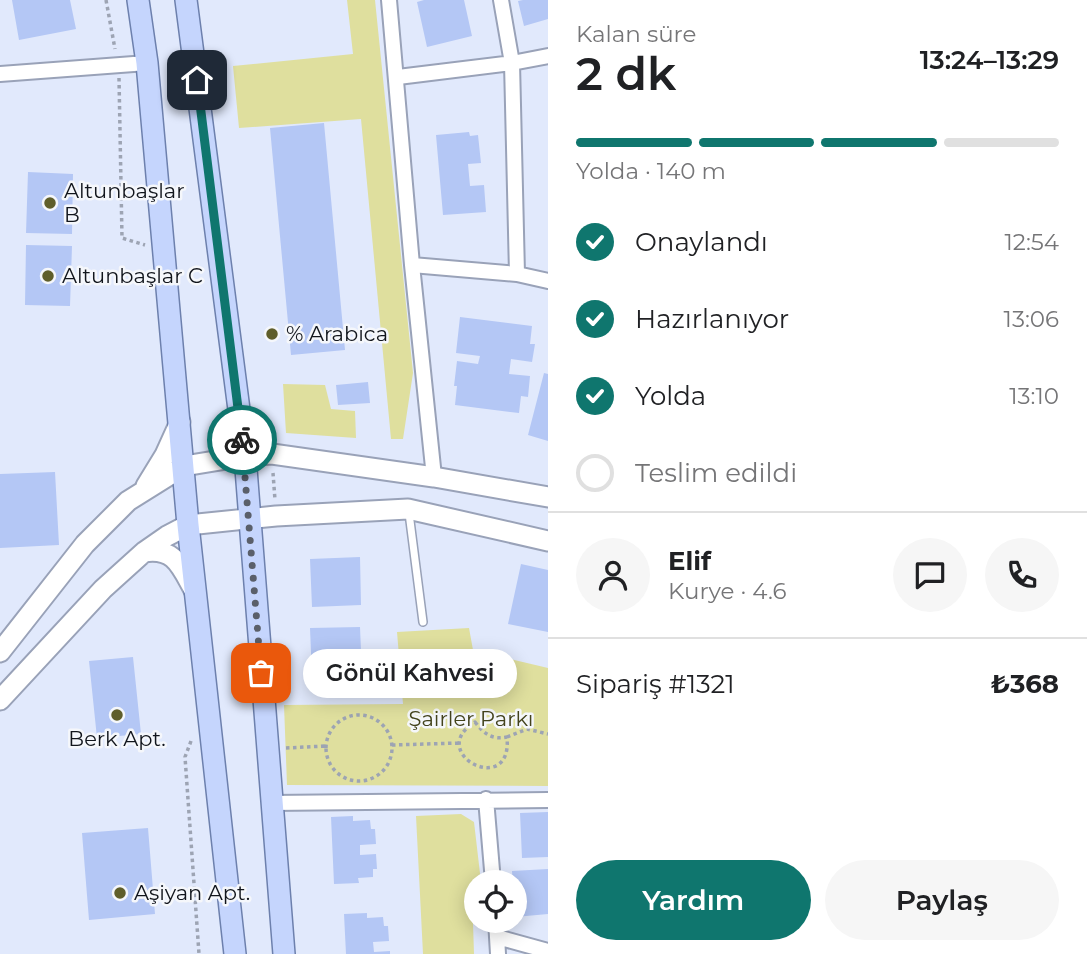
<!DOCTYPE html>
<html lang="tr">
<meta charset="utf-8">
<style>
:root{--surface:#fff;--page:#f6f6f6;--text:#202124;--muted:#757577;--line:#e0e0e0;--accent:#0f766e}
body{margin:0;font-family:Montserrat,sans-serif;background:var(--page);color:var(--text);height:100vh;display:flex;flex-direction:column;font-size:26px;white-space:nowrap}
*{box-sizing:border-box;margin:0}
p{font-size:23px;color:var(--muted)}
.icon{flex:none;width:38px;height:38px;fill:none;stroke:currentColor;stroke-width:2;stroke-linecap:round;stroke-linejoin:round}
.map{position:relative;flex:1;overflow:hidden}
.side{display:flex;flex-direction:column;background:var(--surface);width:539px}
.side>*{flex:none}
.tools{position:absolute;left:464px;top:870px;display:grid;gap:14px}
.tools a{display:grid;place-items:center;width:63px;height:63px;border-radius:50%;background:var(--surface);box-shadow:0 4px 18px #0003;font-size:35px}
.pin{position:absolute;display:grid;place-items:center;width:60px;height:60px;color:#fff;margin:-30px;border-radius:14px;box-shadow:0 4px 10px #0006}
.courier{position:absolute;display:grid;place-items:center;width:70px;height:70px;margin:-35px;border:5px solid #0f766e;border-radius:50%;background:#fff;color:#222;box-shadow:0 2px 9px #0007}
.bubble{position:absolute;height:49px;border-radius:24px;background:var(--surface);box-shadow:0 4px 18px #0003;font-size:23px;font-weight:600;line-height:49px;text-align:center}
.headline em{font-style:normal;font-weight:600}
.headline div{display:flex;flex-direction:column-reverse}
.headline{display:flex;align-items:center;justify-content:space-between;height:119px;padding:0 28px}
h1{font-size:46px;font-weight:600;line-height:52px}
.bar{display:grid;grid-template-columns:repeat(4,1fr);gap:10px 7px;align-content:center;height:84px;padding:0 28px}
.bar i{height:9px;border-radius:5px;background:var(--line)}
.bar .current{background:var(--accent)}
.bar p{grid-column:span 4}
.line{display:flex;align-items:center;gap:18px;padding:0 28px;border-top:2px solid var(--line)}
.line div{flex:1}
.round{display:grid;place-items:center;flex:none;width:74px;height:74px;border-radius:37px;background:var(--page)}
ol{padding:0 28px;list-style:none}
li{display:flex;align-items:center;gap:21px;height:77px}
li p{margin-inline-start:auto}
li .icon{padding:7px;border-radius:50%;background:var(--accent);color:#fff;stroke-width:4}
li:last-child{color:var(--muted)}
li i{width:38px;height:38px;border:4px solid var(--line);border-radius:50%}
.action{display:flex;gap:14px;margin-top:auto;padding:14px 28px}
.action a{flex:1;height:80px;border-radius:42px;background:var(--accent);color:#fff;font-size:28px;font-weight:600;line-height:80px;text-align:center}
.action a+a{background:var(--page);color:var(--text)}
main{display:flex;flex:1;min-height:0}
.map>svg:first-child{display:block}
.green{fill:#dfdf9e}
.building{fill:#b4c7f5}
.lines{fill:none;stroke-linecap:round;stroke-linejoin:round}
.lane-casing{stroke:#99a2b8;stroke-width:10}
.street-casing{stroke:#99a2b8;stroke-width:18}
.secondary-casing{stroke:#99a2b8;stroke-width:23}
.primary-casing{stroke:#6d80ad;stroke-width:24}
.path{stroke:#9da4b3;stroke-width:3.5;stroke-dasharray:3.5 3.5;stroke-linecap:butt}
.lane{stroke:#fff;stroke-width:7}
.street{stroke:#fff;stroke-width:14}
.secondary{stroke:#fff;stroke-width:19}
.primary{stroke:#c5d5fd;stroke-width:21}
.done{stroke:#5a5f6a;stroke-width:7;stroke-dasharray:0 12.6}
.route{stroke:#0f766e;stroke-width:9}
.poi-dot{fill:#5f5e2b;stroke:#f5f7fb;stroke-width:2.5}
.labels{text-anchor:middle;stroke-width:5;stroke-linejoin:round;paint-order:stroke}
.poi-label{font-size:21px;fill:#11151c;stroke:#f5f7fb;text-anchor:start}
.park-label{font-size:21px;fill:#43431c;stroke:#f5f7fb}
</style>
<main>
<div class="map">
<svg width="548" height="954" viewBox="0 0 548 954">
<rect width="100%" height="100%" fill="#e1e9fc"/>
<path class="green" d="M347 0H375L413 373 403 439H391L361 119 239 128 233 66 353 54Z
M283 384 325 385 331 409 355 411 356 438 286 433Z
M469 628 473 650 548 668V786L287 785 284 705 403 704 397 632Z
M461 814 474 822 481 882H476V890L472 892 474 954H423L416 816Z"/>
<path class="building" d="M12 0H70L76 29 19 40Z
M424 0H464L472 36 427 47 417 2Z
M523 0H548V19L524 26 518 1Z
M324 123 345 350 291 355 270 128Z
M469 132 470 136 478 135 481 163 468 164 470 186 484 185 486 212 443 215 436 135Z
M28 172 73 174 72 234 26 233Z
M26 245 72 246 70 306 25 305Z
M460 317 532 326 530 344H535L532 362 511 359 509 374 530 376 528 397 521 396 519 413 455 405 457 386H454L457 361 478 364 480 356 456 353Z
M544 373 548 374V441L528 435Z
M368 382 370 403 338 405 336 385Z
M55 472 59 545 0 548V474Z
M360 557 361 605 312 607 310 559Z
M521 564 548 570V632L508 624Z
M360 627 362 675 312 677 310 628Z
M133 657 141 734 97 738 89 661Z
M548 812V857L522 858 520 813Z
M353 816V821L370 820 371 829H375L376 844 360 845V855L376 854 377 869H373V877L358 878 359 883 334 884 331 817Z
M148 828 155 914 89 920 82 833Z
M548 869V914L515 917 512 871Z
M367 913V918L383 917 384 926H388L389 941 373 942 374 952 390 951V954H346L344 914Z"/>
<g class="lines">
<g class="lane-casing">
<path id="lane" d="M409 513 423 622"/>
</g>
<g class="street-casing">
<path id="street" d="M389 0 412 265 434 477
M501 0 512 63 517 274
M0 74 147 63
M398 77 512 63 548 56
M412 265 517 274 548 281
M486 799 493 882
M271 803 548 800
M496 920 498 954
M497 937 548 951"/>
</g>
<g class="secondary-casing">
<path id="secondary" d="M146 486 165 455 180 422
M144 552C175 547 181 567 194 590
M0 652 85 544 128 501 184 466 245 456 272 454 434 477 548 497
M0 700 103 589 144 552 167 536 188 525 276 516 408 509 548 541"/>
</g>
<g class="primary-casing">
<path id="primary" d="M138 0 147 63 188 525 235 954
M186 0 245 456 284 954"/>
</g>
<path class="path" d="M106 0 115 49
M119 78 122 238 145 245
M273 473 275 500
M326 748a33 33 0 1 1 66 0a33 33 0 1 1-66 0Z
M475 722C484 734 492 740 507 737 513 799 424 753 475 722Z
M507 737 527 729 548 734
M191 741 185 757 199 954
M392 745 460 743
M286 748 325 746"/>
<use href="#lane" class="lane"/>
<use href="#street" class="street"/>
<use href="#secondary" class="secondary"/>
<use href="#primary" class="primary"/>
</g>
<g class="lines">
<path class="done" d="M242 440 261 673"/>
<path class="route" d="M197 80 242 440"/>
</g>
<g class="poi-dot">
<circle cx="50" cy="203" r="7"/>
<circle cx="48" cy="276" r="7"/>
<circle cx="272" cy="334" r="7"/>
<circle cx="117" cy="715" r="7"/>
<circle cx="120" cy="893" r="7"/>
</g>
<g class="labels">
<g class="poi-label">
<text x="64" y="198">Altunbaşlar<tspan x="64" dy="24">B</tspan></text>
<text x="62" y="283">Altunbaşlar C</text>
<text x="286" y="341">% Arabica</text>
<text x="117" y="746" text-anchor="middle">Berk Apt.</text>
<text x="134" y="900">Aşiyan Apt.</text>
</g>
<g class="park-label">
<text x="471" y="726">Şairler Parkı</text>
</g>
</g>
</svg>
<div class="tools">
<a><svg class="icon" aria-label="locate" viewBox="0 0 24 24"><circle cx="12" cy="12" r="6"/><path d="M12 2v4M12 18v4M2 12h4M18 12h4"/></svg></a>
</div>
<div class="pin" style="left:261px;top:673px;background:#ea580c"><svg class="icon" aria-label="bag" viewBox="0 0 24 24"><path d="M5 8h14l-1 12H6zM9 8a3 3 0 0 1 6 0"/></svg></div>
<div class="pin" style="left:197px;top:80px;background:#1f2937"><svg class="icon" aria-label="home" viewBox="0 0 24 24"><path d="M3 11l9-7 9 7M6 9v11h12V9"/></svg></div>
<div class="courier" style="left:242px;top:440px"><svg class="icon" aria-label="bike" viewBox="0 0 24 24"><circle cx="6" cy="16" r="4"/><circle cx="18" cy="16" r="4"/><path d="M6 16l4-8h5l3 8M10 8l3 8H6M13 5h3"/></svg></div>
<div class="bubble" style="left:303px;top:649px;width:214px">Gönül Kahvesi</div>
</div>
<section class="side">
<div class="headline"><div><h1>2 dk</h1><p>Kalan süre</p></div><em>13:24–13:29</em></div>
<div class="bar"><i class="current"></i><i class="current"></i><i class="current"></i><i></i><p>Yolda · 140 m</p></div>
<ol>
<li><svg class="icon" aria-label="check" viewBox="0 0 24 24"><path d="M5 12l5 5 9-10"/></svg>Onaylandı<p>12:54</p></li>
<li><svg class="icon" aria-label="check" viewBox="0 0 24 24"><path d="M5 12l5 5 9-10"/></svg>Hazırlanıyor<p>13:06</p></li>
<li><svg class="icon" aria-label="check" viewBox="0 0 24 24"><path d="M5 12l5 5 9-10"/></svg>Yolda<p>13:10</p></li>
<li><i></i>Teslim edildi</li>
</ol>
<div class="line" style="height:126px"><a class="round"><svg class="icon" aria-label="person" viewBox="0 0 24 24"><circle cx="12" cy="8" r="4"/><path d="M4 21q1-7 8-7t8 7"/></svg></a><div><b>Elif</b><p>Kurye · 4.6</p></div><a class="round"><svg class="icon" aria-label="chat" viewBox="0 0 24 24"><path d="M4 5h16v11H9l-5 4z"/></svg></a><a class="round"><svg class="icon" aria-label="phone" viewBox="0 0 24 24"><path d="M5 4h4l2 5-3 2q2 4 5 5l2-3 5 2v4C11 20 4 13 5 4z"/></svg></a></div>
<div class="line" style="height:91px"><div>Sipariş #1321</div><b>₺368</b></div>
<div class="action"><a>Yardım</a><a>Paylaş</a></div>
</section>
</main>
